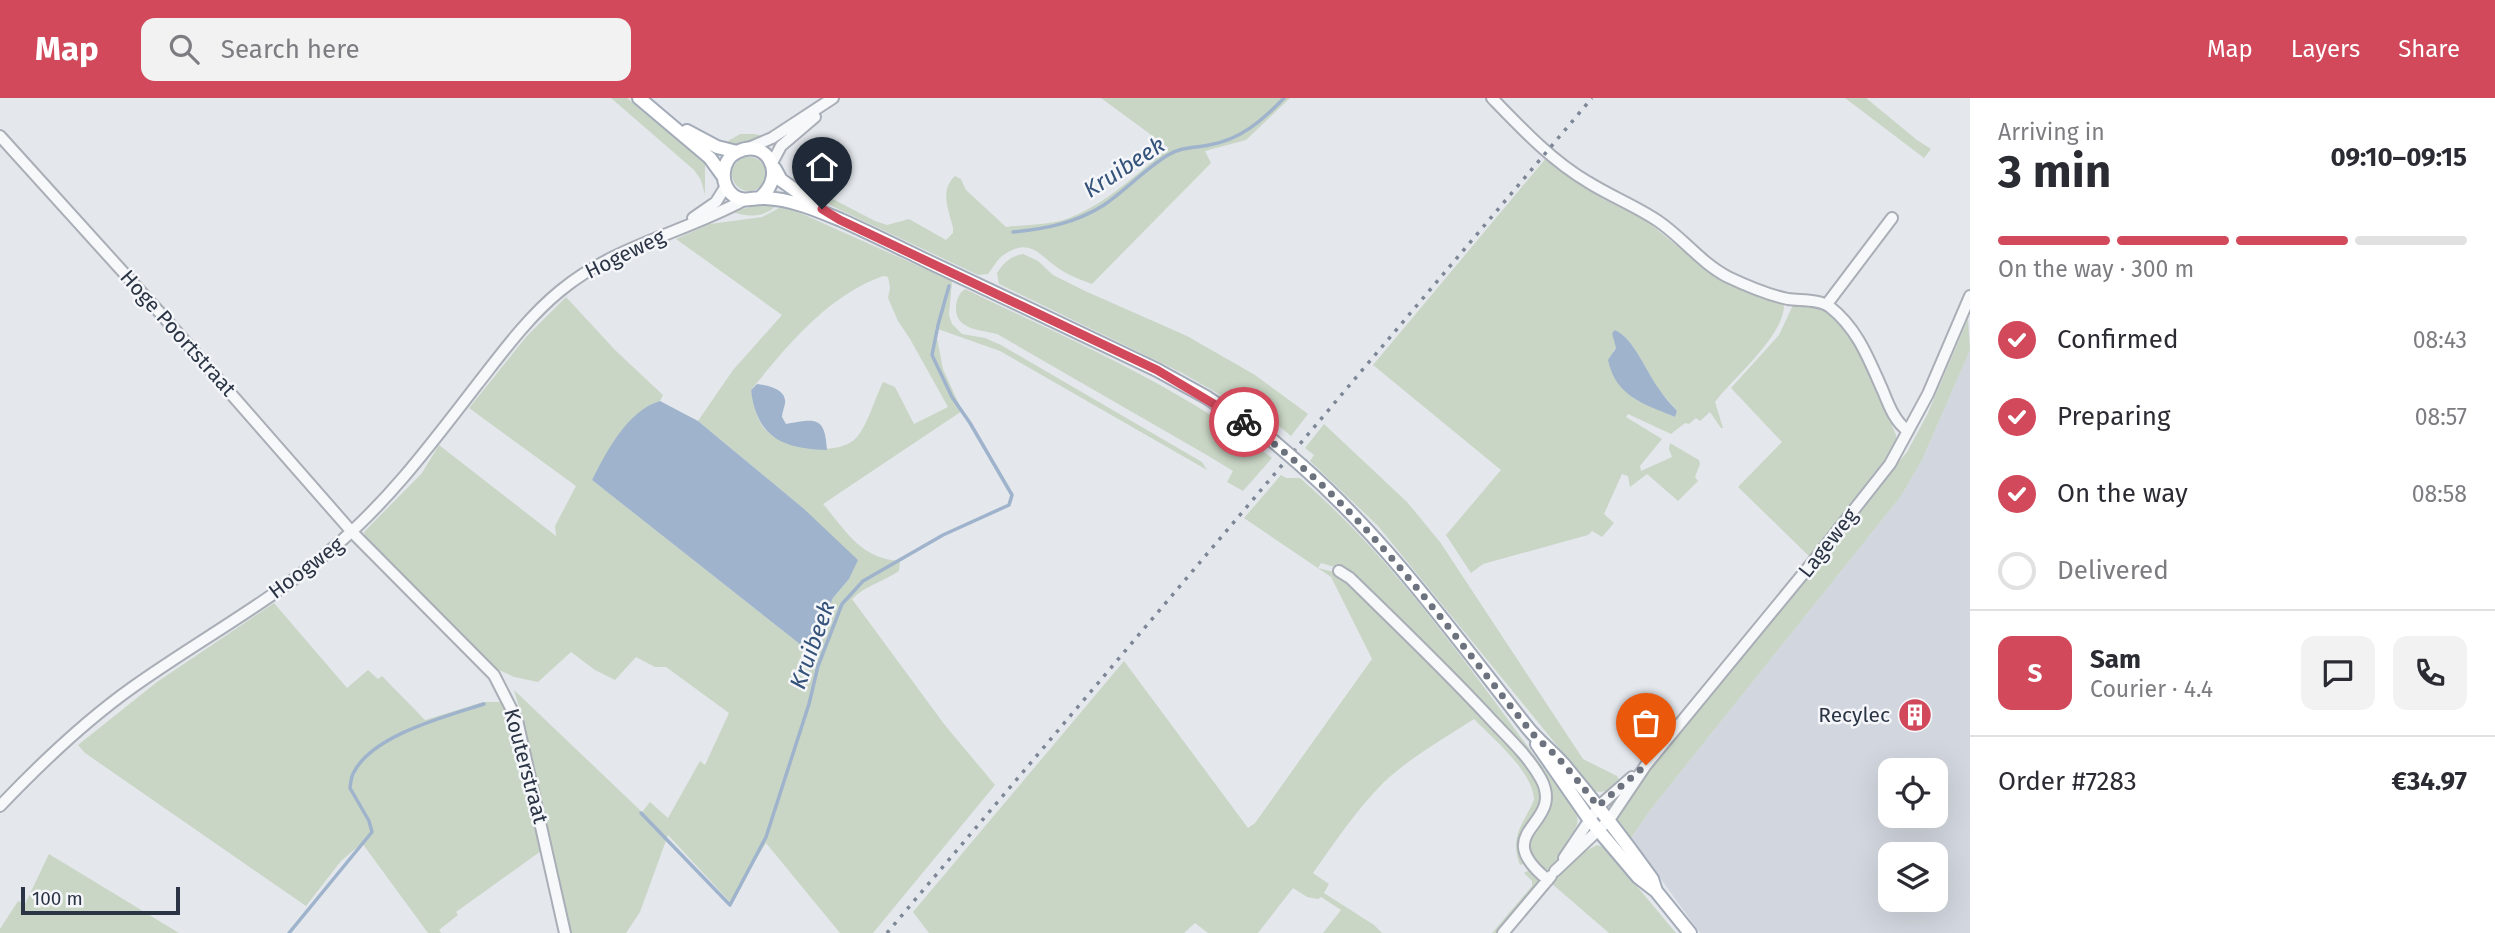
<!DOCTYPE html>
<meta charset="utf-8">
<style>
:root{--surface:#fff;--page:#f2f2f3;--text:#2b2b33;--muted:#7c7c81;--line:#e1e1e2;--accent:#d1495b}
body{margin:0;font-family:"Fira Sans",sans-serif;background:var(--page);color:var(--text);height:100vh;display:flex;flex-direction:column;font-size:26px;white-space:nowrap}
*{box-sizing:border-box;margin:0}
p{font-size:23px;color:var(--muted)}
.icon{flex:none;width:38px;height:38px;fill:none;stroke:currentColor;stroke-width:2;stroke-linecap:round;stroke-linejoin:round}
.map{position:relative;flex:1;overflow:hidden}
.details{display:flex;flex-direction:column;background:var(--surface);width:525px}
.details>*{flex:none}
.buttons{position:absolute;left:1878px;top:660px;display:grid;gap:14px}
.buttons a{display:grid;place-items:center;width:70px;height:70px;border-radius:14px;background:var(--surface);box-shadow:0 7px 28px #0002;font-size:35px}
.scale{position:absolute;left:21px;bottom:18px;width:159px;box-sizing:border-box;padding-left:7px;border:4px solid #2b3445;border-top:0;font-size:19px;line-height:24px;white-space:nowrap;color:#2b3445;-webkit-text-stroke:5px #f4f6f9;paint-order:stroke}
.pin{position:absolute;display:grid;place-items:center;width:60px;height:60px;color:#fff;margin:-72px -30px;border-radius:50% 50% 50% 0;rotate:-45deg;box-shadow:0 0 7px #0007}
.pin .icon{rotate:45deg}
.courier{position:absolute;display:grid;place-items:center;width:70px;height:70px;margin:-35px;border:5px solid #d1495b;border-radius:50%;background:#fff;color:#222;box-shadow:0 2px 9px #0007}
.summary em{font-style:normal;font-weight:700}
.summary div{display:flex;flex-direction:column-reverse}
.summary{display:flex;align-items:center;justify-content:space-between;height:119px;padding:0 28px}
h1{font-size:46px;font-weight:700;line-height:52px}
.bar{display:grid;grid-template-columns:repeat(4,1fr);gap:10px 7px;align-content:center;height:84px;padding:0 28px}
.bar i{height:9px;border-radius:5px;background:var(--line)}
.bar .on{background:var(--accent)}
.bar p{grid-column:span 4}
.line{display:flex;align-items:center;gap:18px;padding:0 28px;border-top:2px solid var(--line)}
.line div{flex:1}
.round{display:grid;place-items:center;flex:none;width:74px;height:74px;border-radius:14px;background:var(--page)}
ol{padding:0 28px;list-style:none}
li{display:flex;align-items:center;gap:21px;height:77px}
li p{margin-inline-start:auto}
li .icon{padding:7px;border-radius:50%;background:var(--accent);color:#fff;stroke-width:4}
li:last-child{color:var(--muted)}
li i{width:38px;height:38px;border:4px solid var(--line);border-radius:50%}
header{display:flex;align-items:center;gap:42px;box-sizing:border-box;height:98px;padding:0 35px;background:var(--accent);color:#fff}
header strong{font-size:33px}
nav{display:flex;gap:38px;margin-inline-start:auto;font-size:24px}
.search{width:490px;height:63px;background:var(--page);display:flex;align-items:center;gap:18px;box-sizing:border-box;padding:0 24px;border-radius:14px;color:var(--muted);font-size:26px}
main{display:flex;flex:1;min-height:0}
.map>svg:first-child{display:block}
.built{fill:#d2d6de;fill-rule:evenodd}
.green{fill:#c9d6c5;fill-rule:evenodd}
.water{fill:#9fb4cc}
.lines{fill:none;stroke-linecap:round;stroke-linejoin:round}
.stream{stroke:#9fb4cc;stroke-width:3.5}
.minor-casing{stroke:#a9aeb7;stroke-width:14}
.major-casing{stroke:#a3abb8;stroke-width:16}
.minor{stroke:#f7f8fa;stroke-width:10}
.major{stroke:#fff;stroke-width:12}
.rail{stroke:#7d8696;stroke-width:3.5;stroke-dasharray:3.5 7;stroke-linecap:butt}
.major-bridge-casing{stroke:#a3abb8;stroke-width:16;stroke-linecap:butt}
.major-bridge{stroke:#fff;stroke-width:12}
.done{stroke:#6c737f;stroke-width:7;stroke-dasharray:0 12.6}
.route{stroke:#d1495b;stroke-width:9}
.labels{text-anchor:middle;stroke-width:5;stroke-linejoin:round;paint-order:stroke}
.street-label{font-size:21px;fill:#2b3445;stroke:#f4f6f9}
.poi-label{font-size:21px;fill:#2b3445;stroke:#f4f6f9;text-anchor:end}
.water-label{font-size:23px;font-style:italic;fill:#34527a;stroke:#f4f6f9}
</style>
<header>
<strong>Map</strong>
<div class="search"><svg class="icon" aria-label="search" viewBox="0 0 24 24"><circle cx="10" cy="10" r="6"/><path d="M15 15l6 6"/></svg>Search here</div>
<nav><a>Map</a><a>Layers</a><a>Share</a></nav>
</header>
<main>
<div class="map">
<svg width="1970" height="835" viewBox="0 0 1970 835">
<rect width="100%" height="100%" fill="#e4e7ec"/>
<path class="built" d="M1970 252V835H1700L1631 740 1651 711 1901 398 1922 362ZM1890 672H1936V718H1890ZM1890 756H1936V802H1890Z"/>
<path class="green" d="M611 0H627L705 63V97L701 82 694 72Z
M1101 0H1290L1246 42 1205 53 1211 65 1092 186C1082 182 1070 178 1061 172 1040 159 1031 137 1002 158 996 163 993 170 988 176L978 177 832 108 793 83 794 66 803 54 806 58 800 84 875 123 887 127 909 121 946 142 953 135V130C949 112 939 93 955 78L961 81 966 92 1006 129C1022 127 1039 127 1055 124 1096 116 1137 75 1169 50Z
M1845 0H1866L1917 42 1931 51 1924 60Z
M740 36H755L766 39 737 47 723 46Z
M732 76a17 17 0 1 1 34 0a17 17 0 1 1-34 0Z
M1547 59 1603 101 1644 121 1708 173 1734 187 1781 204 1784 208C1783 239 1734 279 1715 304L1723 330H1721L1710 314 1700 323 1696 320 1689 326 1685 325 1671 336 1628 316 1626 319 1662 341 1640 368 1641 373 1672 359 1669 351 1670 345 1699 362 1700 366 1695 379 1698 383 1678 403 1647 376 1630 389 1628 378 1622 376 1604 416 1614 425 1602 439 1592 433 1588 437 1483 466 1471 475 1446 437 1501 372 1373 267ZM1615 232C1633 239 1647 275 1658 291 1664 298 1671 305 1677 313L1675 319 1633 300 1613 253 1616 250Z
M767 106H778C765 120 748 120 731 113Z
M781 109 798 114 952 183 949 217 952 226 962 236 985 240 1001 247 1202 364 1207 372 1000 253 935 230 943 271 962 313 823 406C846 433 861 461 900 463L899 473C883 484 866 487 852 501L944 626 995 687 873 835H840L766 745 730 804 668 737 640 814 626 835H571L525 629 514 592 642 714 650 704 668 720 700 663 705 667 729 615 666 569H655L636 559 615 582 595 572 571 554 538 584 514 579 495 570 366 442 364 434 422 375 439 347 556 438 555 428 576 388 469 310 526 239 566 199 616 253 663 297 660 303C630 313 609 357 592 382L801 547 815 542 833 500 849 481 803 410 698 323 733 272 782 217 676 141 710 126 762 119ZM883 178 888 179 890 190 888 200 898 223 910 241 948 309 914 326 895 289 883 284C875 300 868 326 857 339 838 361 773 351 760 324 755 315 754 302 751 292 787 248 827 198 883 178Z
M1023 156 1038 163 1053 177 1085 193 1187 238 1255 277 1308 316 1291 338 1279 328 1275 334 1217 295 1182 275 999 186 997 175C1004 164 1011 158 1023 156Z
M965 191C1070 242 1180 288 1272 360L1243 393 1227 384 1233 373 1205 356 997 236C982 232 956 232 956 211 956 203 958 196 965 191Z
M1797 205C1808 207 1819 208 1828 214 1858 232 1883 303 1896 337V344L1893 352 1810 459 1738 389 1782 344 1731 290 1779 237 1793 207Z
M1968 221 1970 252 1922 362 1901 398 1651 711 1631 740 1616 725V715L1646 674 1907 354 1927 317Z
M1324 326 1407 404 1440 444 1583 661 1617 678 1620 683C1612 690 1606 696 1594 693L1378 428 1310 363 1314 357 1305 350Z
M1281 377 1286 380H1300C1408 474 1488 597 1574 711 1582 724 1575 732 1567 742L1569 745 1549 772 1538 768C1508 736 1550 727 1550 699 1549 685 1541 674 1533 663L1385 510 1345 472 1321 465 1318 470 1334 474 1353 487C1384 518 1537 661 1542 692 1545 713 1527 721 1522 740 1519 749 1525 757 1523 766L1520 767C1509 738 1523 727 1534 702 1533 673 1493 641 1474 621 1443 641 1411 659 1384 684 1357 711 1335 744 1313 775L1329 786 1324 795 1374 827 1382 835H1323L1341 812 1321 799 1318 801 1307 799 1293 790 1258 835H1208L1195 825 1184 835H929L913 814 1124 563 1248 730 1255 725 1372 561 1331 479 1244 420Z
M274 505 347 590 368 572 378 581 382 578 425 622 483 604H503L518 635 541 753 456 814 458 817 439 832 441 835H428L362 745 341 763 306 808 85 655 78 647 157 584Z
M1597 747 1604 749 1676 835H1609L1551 785 1578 757Z
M49 756 179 835H0V831L18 803 25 806Z
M1528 773H1533L1540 781 1537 788 1497 835H1492L1532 788V783L1524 775Z"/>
<path class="water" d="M1615 232C1633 239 1647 275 1659 291 1664 299 1671 306 1677 313L1675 319C1644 306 1616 299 1608 262L1616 250 1612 235Z
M757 286C766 287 784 290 785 302 786 307 782 313 782 319L786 326C817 320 825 319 827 352 783 351 757 340 751 292Z
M660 303 698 323 803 410 858 462 849 481 833 500 812 546 806 548 801 547 592 382C607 353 627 313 660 303Z"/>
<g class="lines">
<path class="stream" d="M1013 134C1045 131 1076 125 1104 107 1126 92 1145 71 1168 57 1181 49 1194 50 1209 47 1240 42 1263 22 1284 0
M641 715 730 807 766 739 809 606 818 568 842 506 863 483 943 437 1009 407 1012 397 970 325 952 299 932 257 938 227 949 188
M289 835 372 734 369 723 350 690C351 684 351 678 354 674 373 637 447 618 484 606"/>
<g class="minor-casing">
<path id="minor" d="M1492 0C1521 30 1552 63 1588 84 1610 98 1636 108 1658 123 1683 140 1701 165 1728 179 1747 188 1768 197 1788 201 1801 203 1819 201 1830 209 1858 231 1869 262 1883 293 1889 308 1895 324 1908 333
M0 38 161 216 352 434 494 577 517 622 565 835
M746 51 772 40 833 0
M772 65 781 48 815 19
M693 120 716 104 726 88
M1827 206 1892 120
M1339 473 1350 480C1396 525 1442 569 1486 616 1505 637 1528 657 1541 681 1566 728 1486 732 1548 782
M0 708C41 665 85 623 133 589 199 542 272 503 333 450 389 403 432 345 476 288 502 255 527 220 560 193 614 148 683 135 744 102
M1564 760 1599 708 1632 679
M1555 773 1609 722 1646 667 1812 465 1890 366 1928 296 1970 198
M1503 835 1551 778"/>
</g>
<g class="major-casing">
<path id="major" d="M639 0 710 60 723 78
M687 33 717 49 737 54
M775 71 781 82 816 107
M761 99C788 75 765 39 737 54 721 62 719 87 734 98 745 105 753 99 765 100 791 101 817 112 841 122 870 135 898 149 927 163 1004 199 1080 235 1157 272L1206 299 1273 343
M1302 368C1389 445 1456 539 1527 629 1538 643 1553 654 1564 667 1595 704 1624 742 1652 781L1656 793
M1537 646 1589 721 1638 779 1656 793 1690 835"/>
</g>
<use href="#minor" class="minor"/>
<use href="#major" class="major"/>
<path class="rail" d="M887 835 1592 0"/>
<g class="major-bridge-casing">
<path id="major-bridge" d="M1273 343 1302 368"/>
</g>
<use href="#major-bridge" class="major-bridge"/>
</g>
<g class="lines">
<path class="done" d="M1244 324C1361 404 1440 521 1528 630 1536 641 1548 649 1558 660 1572 675 1585 692 1598 708L1646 667"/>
<path class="route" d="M822 111 840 122 1157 272 1244 324"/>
</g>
<defs>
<g id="building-disc" transform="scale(1.75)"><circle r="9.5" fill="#d1495b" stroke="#f4f6f9"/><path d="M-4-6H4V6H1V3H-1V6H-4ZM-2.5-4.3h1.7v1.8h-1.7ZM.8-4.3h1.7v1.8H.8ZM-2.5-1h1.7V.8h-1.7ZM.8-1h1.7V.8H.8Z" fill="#fff"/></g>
</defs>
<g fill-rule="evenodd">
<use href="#building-disc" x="1915" y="617"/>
</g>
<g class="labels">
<g class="street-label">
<text transform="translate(625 156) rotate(-26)" y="7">Hogeweg</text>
<text transform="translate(178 235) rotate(48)" y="7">Hoge Poortstraat</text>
<text transform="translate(1828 445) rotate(-52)" y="7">Lageweg</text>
<text transform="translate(306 470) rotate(-37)" y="7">Hoogweg</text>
<text transform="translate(526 668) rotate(75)" y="7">Kouterstraat</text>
</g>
<g class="poi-label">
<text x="1890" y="624">Recylec</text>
</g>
<g class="water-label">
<text transform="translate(1124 69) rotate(-33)" y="8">Kruibeek</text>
<text transform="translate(812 547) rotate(-70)" y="8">Kruibeek</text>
</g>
</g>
</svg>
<div class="buttons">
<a><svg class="icon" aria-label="locate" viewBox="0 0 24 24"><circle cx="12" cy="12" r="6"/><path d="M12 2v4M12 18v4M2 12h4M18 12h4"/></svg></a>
<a><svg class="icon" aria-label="layers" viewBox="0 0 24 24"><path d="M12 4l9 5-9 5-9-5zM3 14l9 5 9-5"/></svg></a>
</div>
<div class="scale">100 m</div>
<div class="pin" style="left:1646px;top:667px;background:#ea580c"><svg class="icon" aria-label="bag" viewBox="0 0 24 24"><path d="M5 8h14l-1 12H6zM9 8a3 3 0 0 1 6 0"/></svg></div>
<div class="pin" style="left:822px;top:111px;background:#1f2937"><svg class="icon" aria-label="home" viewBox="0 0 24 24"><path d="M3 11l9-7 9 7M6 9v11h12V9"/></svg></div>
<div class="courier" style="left:1244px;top:324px"><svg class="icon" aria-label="bike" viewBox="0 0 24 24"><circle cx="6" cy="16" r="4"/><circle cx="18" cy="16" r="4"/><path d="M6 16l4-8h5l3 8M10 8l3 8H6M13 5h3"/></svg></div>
</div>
<section class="details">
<div class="summary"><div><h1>3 min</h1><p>Arriving in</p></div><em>09:10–09:15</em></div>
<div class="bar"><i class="on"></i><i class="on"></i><i class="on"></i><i></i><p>On the way · 300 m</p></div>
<ol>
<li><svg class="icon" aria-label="check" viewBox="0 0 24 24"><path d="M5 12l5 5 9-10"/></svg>Confirmed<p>08:43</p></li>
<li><svg class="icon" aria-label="check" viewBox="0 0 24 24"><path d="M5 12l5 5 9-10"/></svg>Preparing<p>08:57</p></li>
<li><svg class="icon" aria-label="check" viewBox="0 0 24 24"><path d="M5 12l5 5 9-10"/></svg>On the way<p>08:58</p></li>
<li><i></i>Delivered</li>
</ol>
<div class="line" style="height:126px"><b class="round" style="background:var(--accent);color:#fff">S</b><div><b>Sam</b><p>Courier · 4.4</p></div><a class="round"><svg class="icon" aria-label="chat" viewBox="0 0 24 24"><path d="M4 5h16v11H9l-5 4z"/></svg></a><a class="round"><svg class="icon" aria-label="phone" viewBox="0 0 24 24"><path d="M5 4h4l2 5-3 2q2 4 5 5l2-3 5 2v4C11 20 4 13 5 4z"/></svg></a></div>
<div class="line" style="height:91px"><div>Order #7283</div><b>€34.97</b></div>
</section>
</main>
